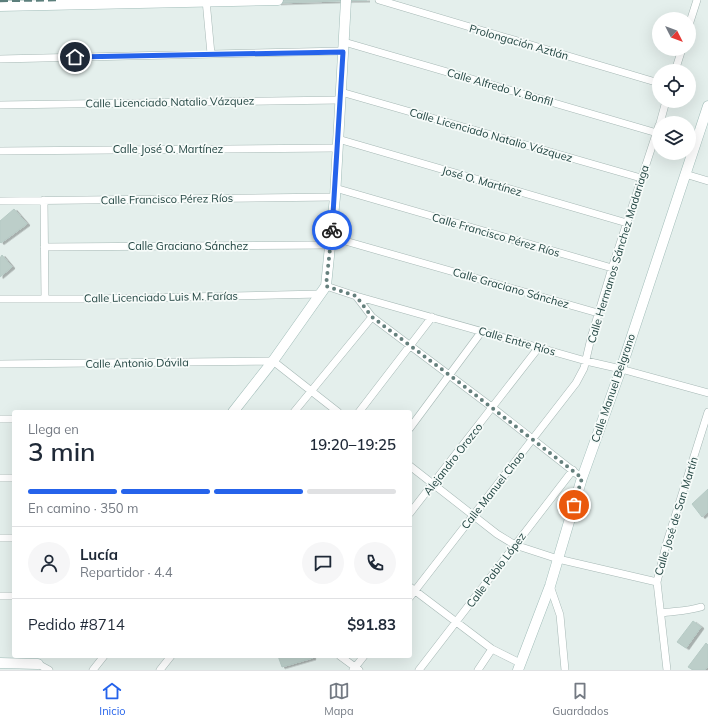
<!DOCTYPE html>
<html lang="es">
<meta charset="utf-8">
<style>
:root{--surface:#fff;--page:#f6f6f7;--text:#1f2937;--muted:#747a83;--line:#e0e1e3;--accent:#2563eb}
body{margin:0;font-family:Mulish,sans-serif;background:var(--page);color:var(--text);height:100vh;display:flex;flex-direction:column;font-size:15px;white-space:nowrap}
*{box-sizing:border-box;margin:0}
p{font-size:13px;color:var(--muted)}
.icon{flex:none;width:22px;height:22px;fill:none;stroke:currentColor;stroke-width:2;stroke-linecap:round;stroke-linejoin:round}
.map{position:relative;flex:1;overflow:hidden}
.sheet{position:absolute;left:12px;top:410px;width:400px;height:248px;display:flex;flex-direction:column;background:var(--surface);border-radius:4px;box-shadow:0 4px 16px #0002}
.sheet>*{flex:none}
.needle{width:26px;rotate:132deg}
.fabs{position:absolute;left:652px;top:12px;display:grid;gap:8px}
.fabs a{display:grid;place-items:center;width:44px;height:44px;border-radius:50%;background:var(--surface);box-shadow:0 4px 16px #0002;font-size:20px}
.pin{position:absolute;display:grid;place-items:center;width:34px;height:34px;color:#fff;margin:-17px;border:2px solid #fff;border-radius:50%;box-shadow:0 1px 4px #0007}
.courier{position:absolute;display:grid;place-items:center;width:40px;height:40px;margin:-20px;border:3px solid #2563eb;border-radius:50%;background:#fff;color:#222;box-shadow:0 1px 5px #0007}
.summary em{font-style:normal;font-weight:600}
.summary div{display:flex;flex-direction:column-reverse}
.summary{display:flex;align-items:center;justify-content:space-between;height:68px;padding:0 16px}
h1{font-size:26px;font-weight:600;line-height:30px}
.bar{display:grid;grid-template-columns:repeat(4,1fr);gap:6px 4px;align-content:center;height:48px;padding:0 16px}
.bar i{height:5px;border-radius:3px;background:var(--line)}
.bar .current{background:var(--accent)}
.bar p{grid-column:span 4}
.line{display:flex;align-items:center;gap:10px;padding:0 16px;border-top:1px solid var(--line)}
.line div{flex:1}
.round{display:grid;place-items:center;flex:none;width:42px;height:42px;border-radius:21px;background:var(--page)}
.menu{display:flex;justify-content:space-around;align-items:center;height:56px;border-top:1px solid var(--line);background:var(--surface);font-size:11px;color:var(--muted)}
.menu a{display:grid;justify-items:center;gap:2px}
.menu .current{color:var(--accent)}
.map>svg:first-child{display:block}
.building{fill:#bccec9;stroke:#b6cac5;filter:url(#shadow)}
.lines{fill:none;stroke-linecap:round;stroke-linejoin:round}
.street-casing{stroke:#a6b8b5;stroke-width:8}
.secondary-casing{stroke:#a1bdb9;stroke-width:11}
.street{stroke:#fff;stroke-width:7}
.secondary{stroke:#fff;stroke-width:10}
.rail{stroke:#5c7f7c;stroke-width:2.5;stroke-dasharray:8 4;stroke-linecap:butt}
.done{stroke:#65807d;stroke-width:4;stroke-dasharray:0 7.2}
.route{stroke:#2563eb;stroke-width:5}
.labels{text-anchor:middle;stroke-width:3.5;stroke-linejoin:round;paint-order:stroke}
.street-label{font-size:11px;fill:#214441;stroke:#f6fbf9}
</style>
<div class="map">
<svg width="708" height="670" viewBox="0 0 708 670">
<defs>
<filter id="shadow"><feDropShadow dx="3" dy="1.5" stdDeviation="0" flood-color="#0004"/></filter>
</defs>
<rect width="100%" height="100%" fill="#e4efec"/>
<path class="building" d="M278 0H367L278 3Z
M14 209 27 224 1 243 0 242V221Z
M2 255 12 267 0 277V258Z
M708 489V512L702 517 692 504Z
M693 621 701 627 686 648 677 642Z
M706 643 708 645V666L705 670H693L688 667Z
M278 656H312L313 658 282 667Z"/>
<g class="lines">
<g class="street-casing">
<path id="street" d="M206 0 211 54
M379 0 659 83
M689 25 697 0
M344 42 657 133
M0 59 343 51
M675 71 682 49
M341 92 641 178
M0 105 340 100
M660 123 666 101
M338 139 627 223
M0 151 337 148
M685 174 708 181
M335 188 612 268
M44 200 45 299
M0 201 335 197
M331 237 598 313
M44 247 331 245
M326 286 356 296 586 361 621 369 708 393
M356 296 372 317 493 408 582 478
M0 299H94L321 294
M0 364 273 361 338 412
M294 412 372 317
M359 412 432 317
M0 419H14
M410 428 482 331
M410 466 497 534 515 545 558 559 657 582
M0 478H14
M410 513 539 347
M0 538H14
M550 586 560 615 565 670
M410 587 492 649 520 663
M0 596H14
M410 597 576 383 584 368 591 338 612 268 659 125
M661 613C675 611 688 611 701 607
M340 656 359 670
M38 664 49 670
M93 670 104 656
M160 670 171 656
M353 670 364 656
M419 670 573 470
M478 670 492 649
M667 670 657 582 666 545 708 412"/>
</g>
<g class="secondary-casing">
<path id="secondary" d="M0 6 278 0
M233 412 273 361 326 286 335 197 346 0
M0 663 38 664
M518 670 550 586 582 478 621 369 708 106"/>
</g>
<use href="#street" class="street"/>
<use href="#secondary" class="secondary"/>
<path class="rail" d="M0 1 60 0"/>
</g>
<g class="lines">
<path class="done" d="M332 230 326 286 356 296 372 317 460 383 582 478 574 505"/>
<path class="route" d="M75 57 343 52 332 230"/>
</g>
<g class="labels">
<g class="street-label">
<text transform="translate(519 42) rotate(16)" y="4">Prolongación Aztlán</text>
<text transform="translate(500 87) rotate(16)" y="4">Calle Alfredo V. Bonfil</text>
<text transform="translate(170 102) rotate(-1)" y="4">Calle Licenciado Natalio Vázquez</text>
<text transform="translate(491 135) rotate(16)" y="4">Calle Licenciado Natalio Vázquez</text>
<text x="168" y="153">Calle José O. Martínez</text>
<text transform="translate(482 181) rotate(16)" y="4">José O. Martínez</text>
<text transform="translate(167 199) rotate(-1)" y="4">Calle Francisco Pérez Ríos</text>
<text transform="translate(496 235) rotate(16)" y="4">Calle Francisco Pérez Ríos</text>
<text x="188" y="250">Calle Graciano Sánchez</text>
<text transform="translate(618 254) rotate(-73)" y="4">Calle Hermanos Sánchez Madariaga</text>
<text transform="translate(511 288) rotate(16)" y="4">Calle Graciano Sánchez</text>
<text transform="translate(161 297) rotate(-1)" y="4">Calle Licenciado Luis M. Farías</text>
<text transform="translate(517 341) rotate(16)" y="4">Calle Entre Ríos</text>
<text transform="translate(137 363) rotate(-1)" y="4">Calle Antonio Dávila</text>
<text transform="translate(613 388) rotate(-71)" y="4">Calle Manuel Belgrano</text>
<text transform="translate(453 459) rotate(-52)" y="4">Alejandro Orozco</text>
<text transform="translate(493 490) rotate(-52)" y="4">Calle Manuel Chao</text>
<text transform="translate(676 516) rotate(-73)" y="4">Calle José de San Martín</text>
<text transform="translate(496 570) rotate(-53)" y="4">Calle Pablo López</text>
</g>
</g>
</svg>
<div class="fabs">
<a><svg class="needle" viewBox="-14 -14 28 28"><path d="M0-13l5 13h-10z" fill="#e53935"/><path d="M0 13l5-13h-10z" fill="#747a83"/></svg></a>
<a><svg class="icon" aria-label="locate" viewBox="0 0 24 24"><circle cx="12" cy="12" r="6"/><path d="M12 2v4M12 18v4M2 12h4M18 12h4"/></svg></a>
<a><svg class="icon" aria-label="layers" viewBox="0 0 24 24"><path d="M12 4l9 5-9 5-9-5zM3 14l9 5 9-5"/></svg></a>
</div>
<div class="pin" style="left:574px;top:505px;background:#ea580c"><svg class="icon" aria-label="bag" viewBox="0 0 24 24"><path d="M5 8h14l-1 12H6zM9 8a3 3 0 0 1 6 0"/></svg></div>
<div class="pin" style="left:75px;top:57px;background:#1f2937"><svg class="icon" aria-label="home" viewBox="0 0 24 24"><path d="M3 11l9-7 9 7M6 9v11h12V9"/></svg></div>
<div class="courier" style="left:332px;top:230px"><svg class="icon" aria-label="bike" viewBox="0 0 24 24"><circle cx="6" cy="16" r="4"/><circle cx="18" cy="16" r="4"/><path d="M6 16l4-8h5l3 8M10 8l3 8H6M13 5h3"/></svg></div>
<section class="sheet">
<div class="summary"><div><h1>3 min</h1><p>Llega en</p></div><em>19:20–19:25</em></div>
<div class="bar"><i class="current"></i><i class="current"></i><i class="current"></i><i></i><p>En camino · 350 m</p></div>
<div class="line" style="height:72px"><a class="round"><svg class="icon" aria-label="person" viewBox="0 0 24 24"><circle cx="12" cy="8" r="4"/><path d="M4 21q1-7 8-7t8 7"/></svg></a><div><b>Lucía</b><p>Repartidor · 4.4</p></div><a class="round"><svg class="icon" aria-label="chat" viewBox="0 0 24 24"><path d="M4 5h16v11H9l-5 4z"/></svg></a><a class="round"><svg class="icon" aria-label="phone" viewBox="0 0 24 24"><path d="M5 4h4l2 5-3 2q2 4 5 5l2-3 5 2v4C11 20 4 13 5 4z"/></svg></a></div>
<div class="line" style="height:52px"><div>Pedido #8714</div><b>$91.83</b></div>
</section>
</div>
<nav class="menu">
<a class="current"><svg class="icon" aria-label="home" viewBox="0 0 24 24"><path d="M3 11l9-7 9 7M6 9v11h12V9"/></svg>Inicio</a>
<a><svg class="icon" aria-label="map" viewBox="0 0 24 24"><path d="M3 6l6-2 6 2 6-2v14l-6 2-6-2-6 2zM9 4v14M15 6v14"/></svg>Mapa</a>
<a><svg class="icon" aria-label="saved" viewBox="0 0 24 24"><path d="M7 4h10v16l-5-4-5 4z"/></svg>Guardados</a>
</nav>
